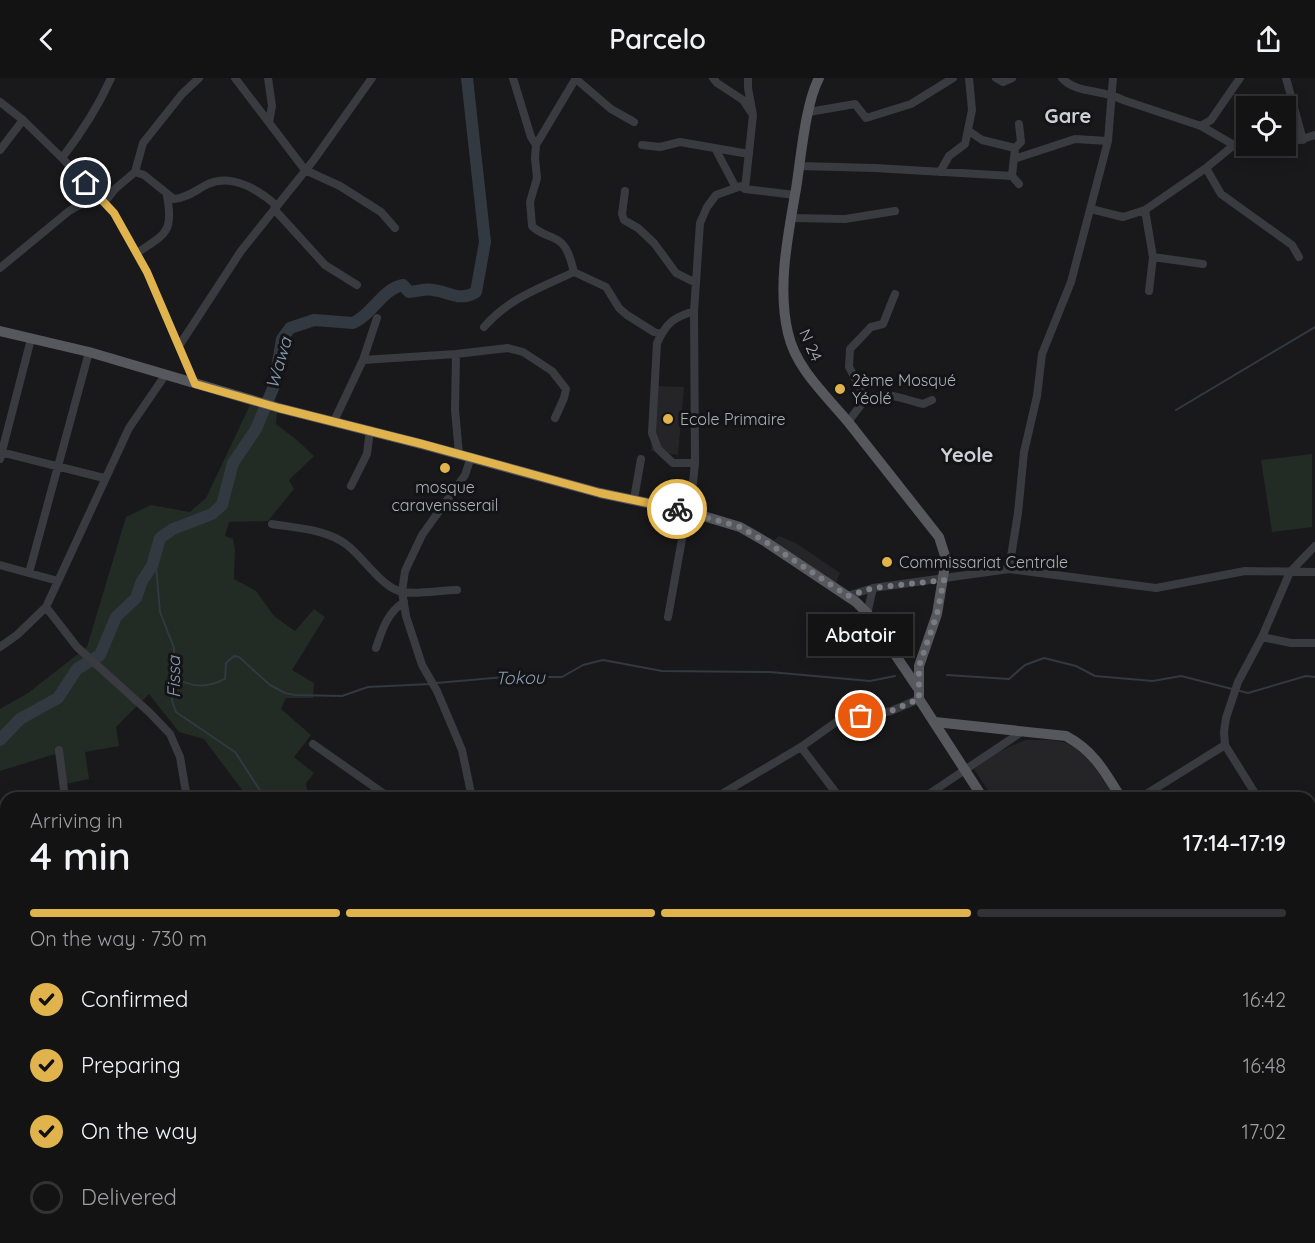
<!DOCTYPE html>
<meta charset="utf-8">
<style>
:root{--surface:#131314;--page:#1c1c1d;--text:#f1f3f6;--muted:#9d9ea0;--line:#323234;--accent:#e0b34c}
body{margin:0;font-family:Quicksand,sans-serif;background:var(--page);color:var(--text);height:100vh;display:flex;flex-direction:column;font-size:22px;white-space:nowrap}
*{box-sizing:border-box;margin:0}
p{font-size:20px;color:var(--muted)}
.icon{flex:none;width:33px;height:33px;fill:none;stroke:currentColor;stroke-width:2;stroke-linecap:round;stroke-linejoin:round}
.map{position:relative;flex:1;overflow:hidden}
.side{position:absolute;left:0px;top:714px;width:1316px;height:452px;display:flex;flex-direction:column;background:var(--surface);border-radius:18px 18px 0 0;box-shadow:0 3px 15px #0003,0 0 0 2px var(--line)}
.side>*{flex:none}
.tools{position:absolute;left:1236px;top:18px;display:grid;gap:12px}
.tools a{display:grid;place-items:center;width:60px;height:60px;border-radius:0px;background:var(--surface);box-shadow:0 3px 15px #0003,0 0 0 2px var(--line);font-size:30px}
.pin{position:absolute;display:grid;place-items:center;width:51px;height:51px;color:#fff;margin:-26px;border:3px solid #fff;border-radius:50%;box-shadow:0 2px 6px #0007}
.courier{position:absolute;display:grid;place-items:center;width:60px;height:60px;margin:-30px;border:4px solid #e0b34c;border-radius:50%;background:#fff;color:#222;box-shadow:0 2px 8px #0007}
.bubble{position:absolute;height:42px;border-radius:0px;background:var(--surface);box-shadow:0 3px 15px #0003,0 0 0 2px var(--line);font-size:20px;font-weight:600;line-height:42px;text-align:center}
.headline em{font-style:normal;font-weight:600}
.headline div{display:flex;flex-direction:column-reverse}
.headline{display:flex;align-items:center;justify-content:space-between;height:102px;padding:0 30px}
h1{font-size:39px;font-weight:600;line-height:45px}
.bar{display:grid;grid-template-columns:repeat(4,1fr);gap:9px 6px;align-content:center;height:72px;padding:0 30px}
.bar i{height:8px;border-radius:4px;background:var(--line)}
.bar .current{background:var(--accent)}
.bar p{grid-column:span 4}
ol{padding:0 30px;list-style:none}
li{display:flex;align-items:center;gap:18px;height:66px}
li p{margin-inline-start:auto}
li .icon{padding:6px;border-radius:50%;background:var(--accent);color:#111;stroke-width:4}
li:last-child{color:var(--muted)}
li i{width:33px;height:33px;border:3px solid var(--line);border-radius:50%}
header{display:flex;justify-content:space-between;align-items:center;height:78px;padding:0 30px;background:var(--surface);font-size:27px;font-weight:600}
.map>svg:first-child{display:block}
.built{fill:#252528}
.green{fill:#232b25}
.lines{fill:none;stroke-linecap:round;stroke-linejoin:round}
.stream{stroke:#323940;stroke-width:2}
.river{stroke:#323940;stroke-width:12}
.minor{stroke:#3a3b40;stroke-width:8}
.major{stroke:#57585e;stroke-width:10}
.done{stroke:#797b82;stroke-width:6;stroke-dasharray:0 10.8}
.route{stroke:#e0b34c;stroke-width:8}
.poi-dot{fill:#e0b34c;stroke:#141416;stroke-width:2}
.labels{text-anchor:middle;stroke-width:6;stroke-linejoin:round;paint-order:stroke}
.street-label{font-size:16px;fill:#adb0b9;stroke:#141416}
.poi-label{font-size:16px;fill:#adb0b9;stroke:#141416;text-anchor:start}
.water-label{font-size:18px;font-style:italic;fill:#889cb0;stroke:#141416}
.quarter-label{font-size:20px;font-weight:bold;fill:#cdcfd6;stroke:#141416}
</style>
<header><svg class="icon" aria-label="back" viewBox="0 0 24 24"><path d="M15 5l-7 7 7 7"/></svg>Parcelo<svg class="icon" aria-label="share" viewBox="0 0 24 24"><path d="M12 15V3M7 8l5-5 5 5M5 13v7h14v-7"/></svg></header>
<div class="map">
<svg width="1315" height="1165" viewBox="0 0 1315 1165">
<rect width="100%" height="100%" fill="#19191b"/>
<path class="built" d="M656 308 684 309 678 377 651 373Z
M779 458 796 465 840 495 835 506 773 463Z
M1025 662H1052L1079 667 1116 720H993L974 691 998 674Z
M1310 1025 1315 1034V1147L1310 1151Z"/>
<path class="green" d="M250 327 277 335 276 346 298 363 314 378 289 402 294 411 268 443 229 444 225 458 233 461 235 471 234 501 256 513 274 538 295 553 314 531 325 539 292 592 314 605 313 620H286L281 631 311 657 294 679 314 695 306 705 308 720H248L204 661 179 654 149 616 116 649 119 668 85 674 89 701 66 706 55 676 0 693V631L28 615 87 569 126 439 151 427 190 434 206 420Z
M1312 376V449L1272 454 1261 382Z"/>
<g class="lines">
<path class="stream" d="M1176 332 1315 249
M155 477 160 534 174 570 172 623 176 634 235 674 265 720
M947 597 1009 601 1025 587 1044 580 1076 588 1095 598 1153 603 1181 598 1248 615 1306 598 1315 599
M174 599C192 610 207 610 225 601L226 585 234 578 239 579 270 607 285 615 295 617 342 618 368 609 430 606
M436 605 505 599H562L583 587 603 582 662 593 770 594 870 603 895 598
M413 1165 414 1160"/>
<path class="river" d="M0 662 20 641 58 620 77 591 100 577 116 539 136 520 142 503 152 488 160 460 173 451 212 436 222 427 233 385 256 351 274 308 282 261 290 250 314 242 353 245C372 237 382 211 403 207L409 214C417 214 425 210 433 212 450 214 459 224 476 214L485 164 467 0"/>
<path class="minor" d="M235 0 305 92 340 108 381 134 395 150
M268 0 272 28 269 44
M513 0 531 59 536 67
M713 0 717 5 743 22 751 34
M996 0 1003 4 1012 0
M1062 0C1076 16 1103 11 1123 22L1201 48 1234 67
M1286 0 1303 62
M576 1 611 31 634 44
M0 24 23 42 62 80 114 135 147 194 195 306
M809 34 855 26 866 40 911 26 953 0
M1201 48 1211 42 1240 0
M969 53 982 62 1015 70
M1286 66 1315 57
M642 67 660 69 680 64 749 76
M1267 68H1282
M0 72 23 42
M716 72 736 110
M62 80C82 54 98 29 111 0
M1014 81 1075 61 1108 63
M799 88 875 90 1012 98
M1206 90 1221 116 1292 167 1299 179
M135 94 143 65 182 16 199 0
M940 94 949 78 965 66 972 32 969 0
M1019 106 1012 98 1015 70 1021 64 1019 46
M745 111 753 37 748 10V0
M625 113 622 136 624 142 638 150 654 165 676 195 696 205
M104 125 115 111 135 94 144 97 174 121C187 120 196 112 208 106 232 95 259 112 277 128
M274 131 325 187 357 207
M1091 131 1123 139 1145 132 1206 90 1234 67H1246
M1145 132 1153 179 1149 213
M791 140 845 141 895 133
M137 175C165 156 174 155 167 118
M1153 179 1203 186
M0 190 69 133 97 117
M574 194C571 183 568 169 559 163 550 157 539 156 532 148L530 124 537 100 535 80 536 67 576 0
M694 233C673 240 667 244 657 265L652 355 658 371 673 385H695
M484 249C509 220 540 210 574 194L606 209 619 230 627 237 654 254 661 256
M179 268 241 173 313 83 372 0
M456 276 455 332 459 376
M363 282 456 276 508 270 523 274 552 293 566 311 564 320 555 340
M866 320C889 314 900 320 923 326L932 322
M334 343 363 282 377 240
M848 344 866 320 849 289 850 271 871 249 883 246 895 216
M0 374 104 400
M471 379 465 397 422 457 405 493 402 514 406 538 422 587 437 613 462 672 472 720
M0 381 31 261
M351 408 367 376 370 352
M634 421 641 381
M690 434 695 385 694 233 700 145 707 129 716 117 741 108 745 111 795 117
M272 446C296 450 327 451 347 467 364 480 382 510 402 514 415 517 443 512 457 512
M0 487 58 503
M1009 491 1018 435 1024 374 1037 318 1042 276 1071 204 1108 63 1113 0
M29 495 89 274
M847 518 873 510 1009 491 1156 510 1245 493 1315 494
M46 529 77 569 150 635 170 656 180 679 187 720
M867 536 873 510
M668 539 687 433
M1262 559 1291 565H1315
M0 569 17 557 46 529 129 350 166 296
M376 570C382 552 387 535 404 524
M313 666 390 720
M801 669 840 720
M59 672 65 720
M243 718 244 720
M613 720H645
M715 720 801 669 839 642 891 633 919 621
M923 720 1023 653
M1140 720 1225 667
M1258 720 1225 667 1224 654 1226 640 1238 604 1262 559 1290 494 1315 468
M1310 751 1315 747
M0 797 6 827
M1310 802 1315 811
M0 848 6 846
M1310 882 1315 879
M0 889 6 888
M0 979H6
M0 1131 6 1130
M1310 1157 1315 1154
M54 1160 55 1165
M123 1160 124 1165
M186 1160 187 1165
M256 1160 258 1165
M848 1160 852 1165
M316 1165 317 1160
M578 1165 581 1160
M803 1165 807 1160
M1079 1165 1088 1160
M1297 1165 1306 1160"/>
<path class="major" d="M819 0C805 27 801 80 796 111 788 157 777 209 788 255 796 291 826 317 849 345 879 383 909 421 939 459L946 481 937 536 919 588V621L983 720
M0 253 89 274 279 330 421 366 600 415 690 434 740 449 766 464 856 524 867 535 917 609
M935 644 1066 658C1094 673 1105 694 1121 720
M1310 1017 1311 1020 1310 1022
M1265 1160 1268 1165"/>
</g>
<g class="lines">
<path class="done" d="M677 431 740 449 766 464 848 518 873 510 944 502 937 536 919 588V621L891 633 861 638"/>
<path class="route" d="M86 105 114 135 147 194 195 306 279 330 422 366 600 415 677 431"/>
</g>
<g class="poi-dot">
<circle cx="840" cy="311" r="6"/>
<circle cx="668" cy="341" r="6"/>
<circle cx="445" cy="390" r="6"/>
<circle cx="887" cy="484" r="6"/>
</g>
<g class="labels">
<g class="street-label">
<text transform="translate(811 267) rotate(66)" y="6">N 24</text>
</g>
<g class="poi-label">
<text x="852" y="308">2ème Mosqué<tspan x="852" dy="18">Yéolé</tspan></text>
<text x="680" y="347">Ecole Primaire</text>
<text x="445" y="415" text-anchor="middle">mosque<tspan x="445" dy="18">caravensserail</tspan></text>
<text x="899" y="490">Commissariat Centrale</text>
</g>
<g class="water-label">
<text transform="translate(279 285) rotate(-74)" y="6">Wawa</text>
<text transform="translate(174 599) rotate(-90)" y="6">Fissa</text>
<text transform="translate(520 600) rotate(-1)" y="6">Tokou</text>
</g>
<g class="quarter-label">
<text x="1068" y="45">Gare</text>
<text x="967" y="384">Yeole</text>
</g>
</g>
</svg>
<div class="tools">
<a><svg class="icon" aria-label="locate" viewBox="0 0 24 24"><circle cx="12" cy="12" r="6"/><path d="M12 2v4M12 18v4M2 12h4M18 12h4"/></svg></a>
</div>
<div class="pin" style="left:861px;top:638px;background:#ea580c"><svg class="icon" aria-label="bag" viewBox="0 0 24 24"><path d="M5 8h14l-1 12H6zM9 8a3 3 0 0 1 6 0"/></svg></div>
<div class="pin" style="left:86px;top:105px;background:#1f2937"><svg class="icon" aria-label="home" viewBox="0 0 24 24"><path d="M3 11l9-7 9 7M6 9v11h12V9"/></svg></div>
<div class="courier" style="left:677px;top:431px"><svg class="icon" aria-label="bike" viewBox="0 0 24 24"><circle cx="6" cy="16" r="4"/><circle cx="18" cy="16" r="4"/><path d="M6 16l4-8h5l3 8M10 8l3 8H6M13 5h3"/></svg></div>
<div class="bubble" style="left:808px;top:536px;width:105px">Abatoir</div>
<section class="side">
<div class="headline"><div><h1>4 min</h1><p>Arriving in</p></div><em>17:14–17:19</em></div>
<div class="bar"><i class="current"></i><i class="current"></i><i class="current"></i><i></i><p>On the way · 730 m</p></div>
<ol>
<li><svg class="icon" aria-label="check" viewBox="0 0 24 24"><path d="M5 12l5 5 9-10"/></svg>Confirmed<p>16:42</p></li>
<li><svg class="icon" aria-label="check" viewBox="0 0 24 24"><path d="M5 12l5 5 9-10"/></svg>Preparing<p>16:48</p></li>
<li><svg class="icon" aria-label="check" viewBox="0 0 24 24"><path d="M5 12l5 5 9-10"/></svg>On the way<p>17:02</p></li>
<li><i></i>Delivered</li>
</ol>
</section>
</div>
